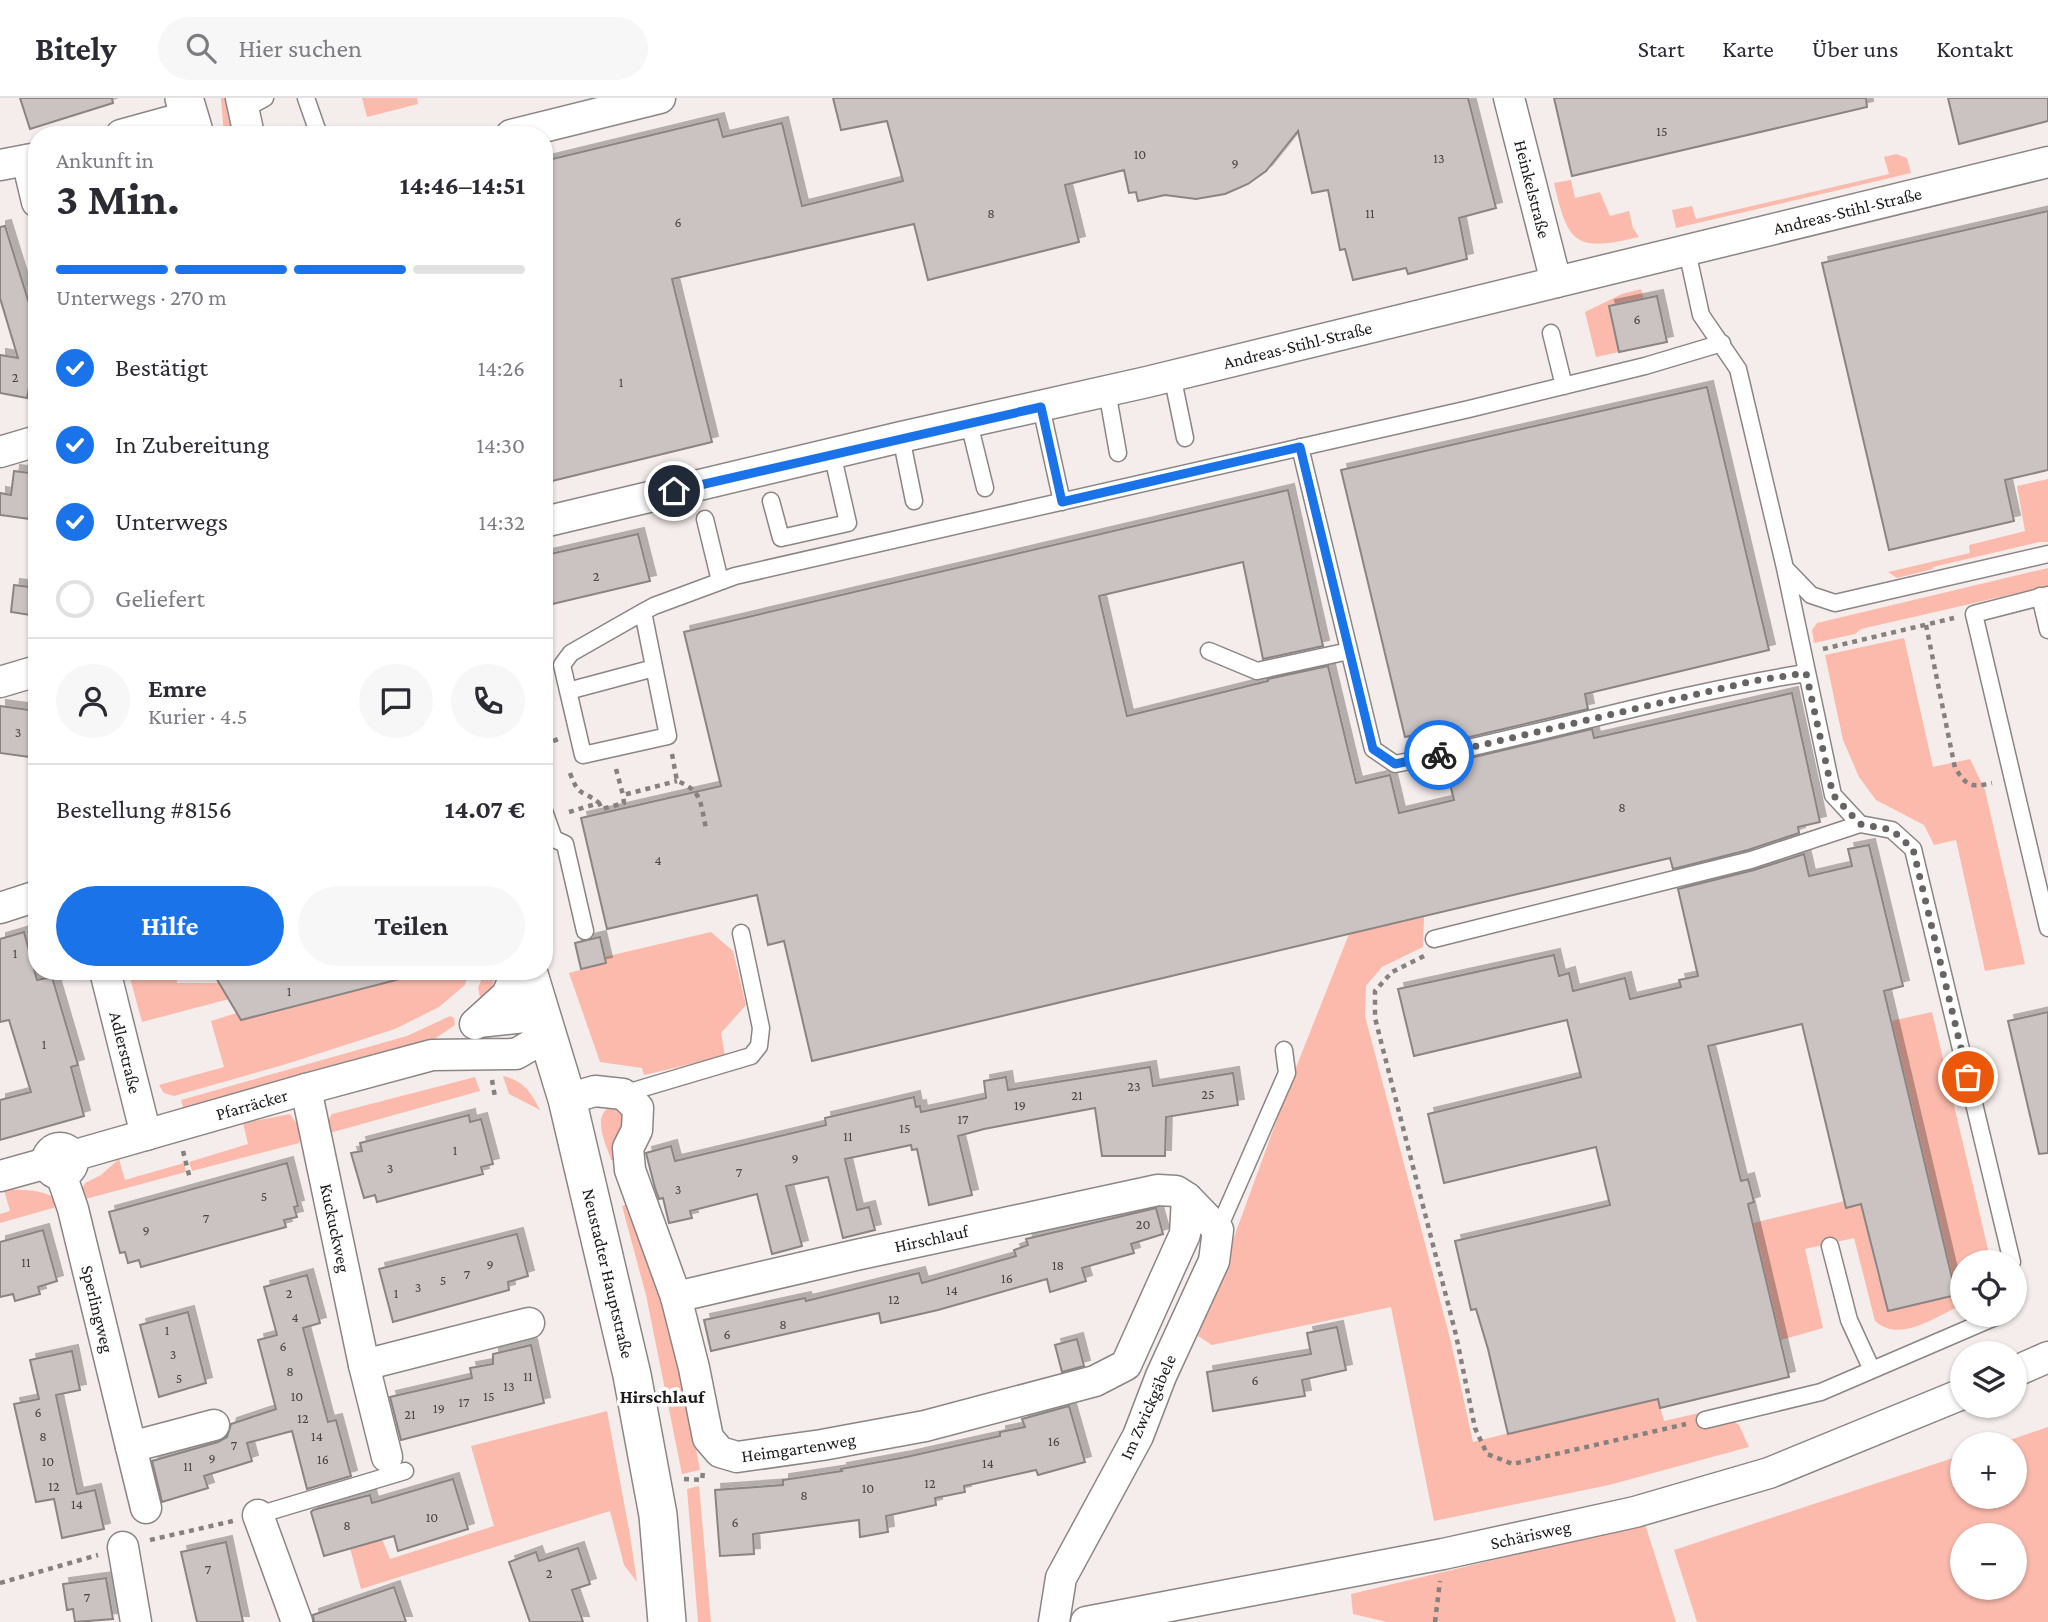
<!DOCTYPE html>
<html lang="de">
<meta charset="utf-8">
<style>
:root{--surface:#fff;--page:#f7f7f7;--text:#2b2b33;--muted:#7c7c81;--line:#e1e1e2;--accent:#1a73e8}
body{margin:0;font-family:"Crimson Pro",serif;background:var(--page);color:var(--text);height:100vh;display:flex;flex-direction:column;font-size:26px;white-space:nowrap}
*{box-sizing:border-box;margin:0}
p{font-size:23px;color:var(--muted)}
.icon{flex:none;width:38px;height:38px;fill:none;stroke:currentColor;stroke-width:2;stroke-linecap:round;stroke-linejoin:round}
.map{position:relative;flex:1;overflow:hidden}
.panel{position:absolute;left:28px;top:28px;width:525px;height:854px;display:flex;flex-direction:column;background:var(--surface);border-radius:28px;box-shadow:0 2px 5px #0004}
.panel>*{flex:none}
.tools{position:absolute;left:1950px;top:1152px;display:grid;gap:14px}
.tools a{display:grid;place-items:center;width:77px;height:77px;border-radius:50%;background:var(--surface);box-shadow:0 2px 5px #0004;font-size:35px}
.pin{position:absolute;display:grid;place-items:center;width:60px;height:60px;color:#fff;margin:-30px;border:4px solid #fff;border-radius:50%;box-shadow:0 2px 7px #0007}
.courier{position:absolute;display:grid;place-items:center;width:70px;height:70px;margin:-35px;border:5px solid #1a73e8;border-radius:50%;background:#fff;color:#222;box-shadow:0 2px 9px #0007}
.overview em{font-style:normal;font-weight:700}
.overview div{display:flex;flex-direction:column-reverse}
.overview{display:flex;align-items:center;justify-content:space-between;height:119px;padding:0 28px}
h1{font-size:46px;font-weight:700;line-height:52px}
.bar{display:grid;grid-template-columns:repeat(4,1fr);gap:10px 7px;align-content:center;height:84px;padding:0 28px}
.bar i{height:9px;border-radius:5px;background:var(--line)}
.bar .selected{background:var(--accent)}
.bar p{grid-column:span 4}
.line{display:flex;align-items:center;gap:18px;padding:0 28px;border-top:2px solid var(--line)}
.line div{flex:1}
.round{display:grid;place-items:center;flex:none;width:74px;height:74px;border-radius:37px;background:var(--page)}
ol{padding:0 28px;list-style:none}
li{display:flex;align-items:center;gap:21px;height:77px}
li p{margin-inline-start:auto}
li .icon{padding:7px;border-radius:50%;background:var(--accent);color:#fff;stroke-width:4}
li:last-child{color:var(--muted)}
li i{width:38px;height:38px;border:4px solid var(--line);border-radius:50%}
.primary-button{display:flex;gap:14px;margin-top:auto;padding:14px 28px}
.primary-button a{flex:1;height:80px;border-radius:42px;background:var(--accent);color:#fff;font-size:28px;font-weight:700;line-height:80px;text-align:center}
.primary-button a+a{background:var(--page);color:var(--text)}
header{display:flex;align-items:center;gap:42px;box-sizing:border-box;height:98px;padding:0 35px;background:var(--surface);border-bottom:2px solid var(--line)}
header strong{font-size:33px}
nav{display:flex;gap:38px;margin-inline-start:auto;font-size:24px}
.search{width:490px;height:63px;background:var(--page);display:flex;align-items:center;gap:18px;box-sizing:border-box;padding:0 24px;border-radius:38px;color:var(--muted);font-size:26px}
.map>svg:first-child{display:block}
.green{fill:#fbbaac;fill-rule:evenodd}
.building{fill:#cac3c2;stroke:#8a8483;stroke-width:2;filter:url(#shadow)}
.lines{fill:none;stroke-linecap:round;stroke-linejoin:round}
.service-casing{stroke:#8b8584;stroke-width:19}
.minor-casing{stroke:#8b8584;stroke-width:33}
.tertiary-casing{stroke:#8b8584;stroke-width:40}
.path{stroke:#85817f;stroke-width:4.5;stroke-dasharray:5 5;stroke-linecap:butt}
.service{stroke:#fff;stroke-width:16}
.minor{stroke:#fff;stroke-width:30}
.tertiary{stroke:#fff;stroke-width:37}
.done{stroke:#686463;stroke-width:7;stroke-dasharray:0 12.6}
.route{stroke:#1a73e8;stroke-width:9}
.labels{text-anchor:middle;stroke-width:7;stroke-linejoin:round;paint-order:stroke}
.number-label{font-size:14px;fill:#484544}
.street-label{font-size:18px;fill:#1d1b1a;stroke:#fff}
.neighbourhood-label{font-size:19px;font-weight:bold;fill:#1d1b1a;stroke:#fff}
</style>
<header>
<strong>Bitely</strong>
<div class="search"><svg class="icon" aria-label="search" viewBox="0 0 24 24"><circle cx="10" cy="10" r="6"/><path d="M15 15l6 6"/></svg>Hier suchen</div>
<nav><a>Start</a><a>Karte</a><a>Über uns</a><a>Kontakt</a></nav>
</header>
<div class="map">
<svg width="2048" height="1524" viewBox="0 0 2048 1524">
<defs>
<filter id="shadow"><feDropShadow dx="6" dy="-6" stdDeviation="0" flood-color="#0004"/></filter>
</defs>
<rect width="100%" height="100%" fill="#f4edeb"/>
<path class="green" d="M221 0H230L239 37H224Z
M362 0H417L418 6 367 19Z
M1896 56 1907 60 1911 75 1676 130 1672 112 1692 108 1696 121 1889 76 1884 59Z
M1571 82 1575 100 1600 94 1610 118 1629 113 1633 130 1639 139C1576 154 1568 147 1554 85Z
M1641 191 1644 201 1609 209 1619 254 1596 259 1585 214 1622 196Z
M2048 381V444H2039L1933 469V471L1897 480 1888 474 1970 455 1969 447 2025 433 2017 388Z
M2048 470V488L1861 531 1855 536 1814 545 1812 532 1817 525Z
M1904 540 1933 669 1970 661 1985 692 2025 866 1985 873 1956 742 1934 747 1924 727 1876 702 1859 679 1843 642 1825 557Z
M1424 819 1423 849 1382 869 1366 888 1365 918 1451 1244 1473 1344 1657 1298 1664 1323 1699 1315 1703 1328 1732 1323 1739 1327 1749 1349 1609 1387 1434 1423 1391 1209 1212 1247 1198 1238 1295 972 1349 836Z
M711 834 733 853 746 907 721 935 725 958 644 977 642 970 600 964 569 875 606 865 604 859Z
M132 873H176L177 885H219L229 901 142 924 129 876Z
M371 873H469L465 887 439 909 395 931 283 967 174 998 164 995 159 987 224 969 211 923Z
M485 873H496L492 890 481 904 478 890Z
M1932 914 1991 1164H1962V1207C1936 1218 1900 1246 1875 1223L1854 1140 1805 1151 1823 1230 1781 1242 1753 1125 1845 1103 1846 1110 1861 1106 1878 1179 1956 1197 1891 923Z
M450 918 454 920 455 927 436 940 407 951 185 1015 181 1002 407 938Z
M503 978C523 982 531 994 540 1012L509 996Z
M475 979 480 993 326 1036 325 1028 332 1016Z
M613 1007 629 1019 617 1062H611C606 1045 590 1017 613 1007Z
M290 1016 298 1027 301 1040 299 1045 192 1073 189 1064 248 1046 243 1025Z
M119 1061 125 1082 184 1065 186 1074 82 1102 81 1093 85 1085 101 1077Z
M4 1092C19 1091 56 1091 60 1108L0 1125V1116L10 1113Z
M628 1106 671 1222 700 1372 682 1376 646 1197 622 1108Z
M607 1313 630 1437 637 1484 624 1467 610 1413 361 1491 350 1450 382 1441 390 1461 494 1428 471 1348Z
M2048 1329V1524H1697L1674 1452 1962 1357V1398H2014V1346H1998ZM1962 1437H2014V1489H1962Z
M699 1388 711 1524H698L687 1391Z
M1645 1426 1676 1524H1387L1353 1516 1351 1496Z"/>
<path class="building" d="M20 0H112L113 5 30 31Z
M833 0H1468L1496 110 1459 120 1467 161 1408 176 1406 170 1353 182 1345 151 1340 152 1328 92 1312 95 1298 33 1266 73 1248 86 1225 96 1196 101 1165 97 1138 103 1136 94 1129 95 1124 72 1065 87 1079 144 928 182 914 126 672 181 712 344 544 385V63L718 21 723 39 782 25 802 108 903 83 887 23 841 32Z
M1554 0H1866L1867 9 1572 78Z
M1948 0H2048V23L1959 46Z
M2048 113V372L2005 382 2014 423 1889 452 1822 165Z
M5 128 37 231V247L27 300 0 295V257L18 260 0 200V129Z
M1657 198 1667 244 1619 254 1609 208Z
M1707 289 1769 552 1585 596 1588 611 1495 633 1440 646 1436 632 1405 639 1341 372Z
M14 373 37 376V422L0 417V395L11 397Z
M1288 392 1323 548 1263 561 1243 464 1099 498 1127 618 1268 583V581L1328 568 1356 685 1390 677 1399 715 1454 702 1445 666 1592 631 1594 640 1792 595 1820 724 1798 729 1799 735 1748 752 1673 771 1670 760 812 963 784 843 768 847 757 797 607 831 581 720 721 688 684 534Z
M638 436 650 483 544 508V473L549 472 546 457Z
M14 487 37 490V518L11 514Z
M0 608 37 613V660L0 655Z
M1869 747 1903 888 1884 893 1956 1197 1888 1213 1861 1106 1846 1110 1802 926 1708 948 1741 1083 1748 1081 1754 1104 1748 1106 1789 1279 1660 1310 1658 1301 1508 1336 1488 1251 1476 1211 1471 1212 1455 1143 1610 1107 1596 1049 1444 1085 1428 1016 1581 979 1567 922 1414 958 1398 891 1554 857 1559 878 1569 875 1573 893 1625 880 1630 901 1681 889 1679 882 1698 878 1678 791 1754 772 1804 756 1809 778 1852 768 1848 751Z
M24 834 37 882 52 879 78 967 71 969 84 1018 0 1042V1002L31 994 9 922 0 924V841Z
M600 839 606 865 581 871 575 845Z
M212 873H399L400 881 241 922Z
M2048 914V1055L2039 1056 2008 923Z
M1150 969 1153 988 1233 975 1238 1007 1166 1019 1165 1058H1102L1095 1010 984 1031 958 1038 972 1097 929 1107 917 1051 912 1052 911 1047 845 1061 857 1112 869 1109 875 1132 843 1140 828 1079 786 1088 802 1148 772 1156 757 1096 690 1113 692 1120 669 1125 663 1100 659 1101 655 1090 646 1055 671 1048 675 1063 826 1027 825 1020 914 999 916 1009 920 1008 921 1014 986 1000 984 983 1006 979 1008 992Z
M469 1017 470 1024 481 1021 493 1066 481 1069 483 1076 377 1104 375 1097 364 1100 351 1055 362 1053 360 1045Z
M287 1065 298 1108 294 1109 297 1119 284 1122 286 1129 141 1169 139 1162 128 1165 125 1154 120 1155 109 1114Z
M1156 1110 1163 1136 1131 1146 1134 1155 1082 1170 1086 1183 1050 1194 1047 1181 938 1212 881 1225 879 1215 711 1253 704 1222 805 1200 806 1203 919 1175 922 1185 1016 1158 1014 1152 1028 1147 1026 1141Z
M43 1132 57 1183 38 1189 40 1196 15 1203 13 1196 0 1199V1144Z
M517 1136 528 1178 508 1184 509 1192 393 1224 379 1171Z
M307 1177 320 1225 303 1230 328 1324 336 1322 351 1378 307 1391 292 1333 247 1345 252 1363 204 1378 208 1390 162 1404 152 1363 218 1344 227 1339 231 1326 276 1311 258 1242 277 1237 264 1189Z
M188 1214 206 1285 159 1299 140 1227Z
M1337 1229 1346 1272 1302 1282 1305 1298 1213 1313 1207 1274 1311 1256 1307 1235Z
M1077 1241 1084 1268 1062 1274 1055 1247Z
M531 1247 544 1305 401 1342 390 1299 472 1280 470 1270 493 1266V1256Z
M72 1253 80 1292 56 1297 77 1396 95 1392 104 1431 62 1440 54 1401 36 1404 14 1306 39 1301 30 1262Z
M1069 1308 1085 1364 1038 1377 1036 1372 964 1388 965 1394 935 1400 936 1407 886 1418 888 1434 860 1439 859 1422 753 1436 754 1456 720 1458 715 1392 783 1387V1382L842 1373 841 1371 906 1359 1000 1338V1334L1025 1329 1022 1321Z
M453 1381 468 1431 398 1453 394 1438 324 1458 311 1414 313 1412 370 1397 372 1405Z
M226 1444 243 1524H197L181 1454Z
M578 1450 590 1486 572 1492 583 1524H530L509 1464 536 1454 539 1463Z
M106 1480 113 1521 75 1524 73 1511 67 1512 63 1486Z
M394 1489 406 1524H314L313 1517Z"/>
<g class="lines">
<g class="service-casing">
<path id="service" d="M306 0 319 37
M243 12 265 0
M1687 153 1701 217 1738 271 1785 470 1811 497 1835 505 2048 456
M1551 235 1564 288
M1172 277 1185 340
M1107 293 1118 355
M1041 309 1062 404
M969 325 985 390
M901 339 914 403
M1300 349 1373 651 1395 666C1532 639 1667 597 1806 575
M771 403 781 440 848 425 832 355
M705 421 720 483
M1785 470 1833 697 1860 726 1892 732 1913 751 2012 1164
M2048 497 1974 516 2048 830
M2040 498 2048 532
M643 514 668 638 583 657 562 567 571 555 643 514 654 508 735 478 1469 311 1645 268 1722 245
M1209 553 1257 573 1349 553
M568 593 654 570
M544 713 554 741 565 746 585 833
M1434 841 1751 762 1860 726
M623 996 751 958 759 948 761 930 741 835
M1218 1132 1287 975 1284 952
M1830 1148 1849 1222 1872 1272
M1705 1322 1821 1294 1993 1220 1996 1216
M258 1417 405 1373"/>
</g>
<g class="minor-casing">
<g id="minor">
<path d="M241 0 249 37"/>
<path id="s1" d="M1509 0 1556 184"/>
<path d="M121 37 190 18"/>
<path d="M511 37 660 0"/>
<path d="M27 62 37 104"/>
<path d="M0 67 37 60"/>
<path d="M0 354 37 343"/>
<path id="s2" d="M544 424 901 339 1147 284 2048 64"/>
<path d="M0 584 37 573"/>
<path d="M0 810 37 798"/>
<path id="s3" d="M105 873 146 1037"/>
<path d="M475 926 507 897 517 873"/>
<path id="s4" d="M306 991 364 1267 529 1225"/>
<path id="s5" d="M567 1001 595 993 623 996 638 1010 637 1032 628 1050 630 1072 676 1199 694 1270 708 1340 720 1354 737 1359 822 1347 925 1328 1095 1283 1126 1267 1185 1136 1187 1100"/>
<circle cx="60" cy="1063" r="13"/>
<path id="s6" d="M72 1058 306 991 432 957 516 956 535 945 543 925 525 919 478 924"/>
<path id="s7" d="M61 1076 73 1111 131 1349 214 1327"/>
<path d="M0 1078 47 1065"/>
<path id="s8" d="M676 1199 856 1157 1158 1092 1176 1093 1187 1100 1218 1132 1214 1163 1161 1278 1138 1338 1061 1480 1054 1524"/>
<path d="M364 1267 387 1359"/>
<path d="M2014 1274 2048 1259"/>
<path d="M131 1349 146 1410"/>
<path d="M258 1417 297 1524"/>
<path d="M123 1449 136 1524"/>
<path id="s9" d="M1086 1524 1443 1456 1635 1414 1769 1375 1962 1296"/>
</g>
</g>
<g class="tertiary-casing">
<g id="tertiary">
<path d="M184 0 195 37"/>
<path id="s10" d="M528 873 567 1001 632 1277 658 1417 667 1524"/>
</g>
</g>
<path class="path" d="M1926 527 1955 670C1967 688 1970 690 1992 685
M1823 551 1954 520
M544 647 558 641
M672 656 677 683C703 693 700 705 706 730
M616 671 623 697 677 683
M570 675C579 700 582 691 599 705
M569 714 599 705 602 711 624 705 623 697
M1424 858 1392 874 1375 893V920L1456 1237 1475 1330 1487 1356 1513 1366 1686 1326
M492 982 495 999
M183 1053 190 1081
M684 1381 702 1382 703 1374
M150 1442 233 1423
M0 1485 98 1457
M1435 1524 1440 1483"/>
<use href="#service" class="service"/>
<use href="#minor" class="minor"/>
<use href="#tertiary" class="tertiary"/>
</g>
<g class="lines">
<path class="done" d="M1439 657 1753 583 1806 575 1833 697 1860 726 1892 732 1913 751 1968 979"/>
<path class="route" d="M674 393 1041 309 1062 404 1300 349 1373 651 1395 666 1439 657"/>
</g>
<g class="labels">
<g class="number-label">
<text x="1662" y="38">15</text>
<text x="1140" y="61">10</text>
<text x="1439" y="65">13</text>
<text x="1235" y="70">9</text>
<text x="991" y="120">8</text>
<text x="1370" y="120">11</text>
<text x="678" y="129">6</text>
<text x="1637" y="226">6</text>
<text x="15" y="284">2</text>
<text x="621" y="289">1</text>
<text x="596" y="483">2</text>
<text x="18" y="639">3</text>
<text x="1622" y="714">8</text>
<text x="658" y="767">4</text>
<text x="15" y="860">1</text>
<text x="289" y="898">1</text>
<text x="44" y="951">1</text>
<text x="1134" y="993">23</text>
<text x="1208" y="1001">25</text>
<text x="1077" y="1002">21</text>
<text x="1020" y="1012">19</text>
<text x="963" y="1026">17</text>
<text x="905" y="1035">15</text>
<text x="848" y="1043">11</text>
<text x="455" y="1057">1</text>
<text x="795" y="1065">9</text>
<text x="390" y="1075">3</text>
<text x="739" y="1079">7</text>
<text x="678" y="1096">3</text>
<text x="264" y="1103">5</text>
<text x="206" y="1125">7</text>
<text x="1143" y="1131">20</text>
<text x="146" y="1137">9</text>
<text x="26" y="1169">11</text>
<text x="490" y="1171">9</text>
<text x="1058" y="1172">18</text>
<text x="467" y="1181">7</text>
<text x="1007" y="1185">16</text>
<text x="443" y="1187">5</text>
<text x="418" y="1194">3</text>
<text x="952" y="1197">14</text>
<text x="289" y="1200">2</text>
<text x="396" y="1200">1</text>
<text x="894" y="1206">12</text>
<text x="295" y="1224">4</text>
<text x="783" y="1231">8</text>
<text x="167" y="1237">1</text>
<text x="727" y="1241">6</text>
<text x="283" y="1253">6</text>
<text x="173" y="1261">3</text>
<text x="290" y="1278">8</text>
<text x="528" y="1283">11</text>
<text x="179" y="1285">5</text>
<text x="1255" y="1287">6</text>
<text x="509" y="1293">13</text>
<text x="297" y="1303">10</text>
<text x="489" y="1303">15</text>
<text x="464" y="1309">17</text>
<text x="439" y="1315">19</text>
<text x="38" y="1319">6</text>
<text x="410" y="1321">21</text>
<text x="303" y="1325">12</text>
<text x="43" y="1343">8</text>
<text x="317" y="1343">14</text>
<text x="1054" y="1348">16</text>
<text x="234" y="1352">7</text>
<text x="212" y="1365">9</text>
<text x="323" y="1366">16</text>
<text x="48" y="1368">10</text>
<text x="988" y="1370">14</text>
<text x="188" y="1373">11</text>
<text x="930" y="1390">12</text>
<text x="54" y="1393">12</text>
<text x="868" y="1395">10</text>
<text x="804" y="1402">8</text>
<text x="77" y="1411">14</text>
<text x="432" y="1424">10</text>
<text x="735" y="1429">6</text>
<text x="347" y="1432">8</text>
<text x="208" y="1476">7</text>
<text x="549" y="1480">2</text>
<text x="87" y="1504">7</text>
</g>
<g class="street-label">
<text dy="6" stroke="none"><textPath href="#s1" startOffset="94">Heinkelstraße</textPath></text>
<text dy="6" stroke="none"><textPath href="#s2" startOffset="1340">Andreas-Stihl-Straße</textPath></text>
<text dy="6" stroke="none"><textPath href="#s2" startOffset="774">Andreas-Stihl-Straße</textPath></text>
<text dy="6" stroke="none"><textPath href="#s3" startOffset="84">Adlerstraße</textPath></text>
<text dy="6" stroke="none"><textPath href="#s6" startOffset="187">Pfarräcker</textPath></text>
<text dy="6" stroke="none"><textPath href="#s4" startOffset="142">Kuckuckweg</textPath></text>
<text dy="6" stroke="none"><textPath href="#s8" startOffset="262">Hirschlauf</textPath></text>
<text dy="6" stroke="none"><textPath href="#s10" startOffset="313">Neustadter Hauptstraße</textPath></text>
<text dy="6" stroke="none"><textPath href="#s7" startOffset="140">Sperlingweg</textPath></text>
<text transform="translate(1148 1309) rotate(-66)" y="6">Im Zwickgäbele</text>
<text dy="6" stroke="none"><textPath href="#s5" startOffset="520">Heimgartenweg</textPath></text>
<text dy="6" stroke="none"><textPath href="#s9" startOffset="453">Schärisweg</textPath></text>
</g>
<g class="neighbourhood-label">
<text x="662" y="1305">Hirschlauf</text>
</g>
</g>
</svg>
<div class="tools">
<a><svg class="icon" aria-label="locate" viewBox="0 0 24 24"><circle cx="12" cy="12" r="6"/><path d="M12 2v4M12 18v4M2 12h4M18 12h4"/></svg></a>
<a><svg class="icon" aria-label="layers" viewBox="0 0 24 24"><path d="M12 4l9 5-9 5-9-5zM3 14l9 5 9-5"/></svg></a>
<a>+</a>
<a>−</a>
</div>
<div class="pin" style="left:1968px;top:979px;background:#ea580c"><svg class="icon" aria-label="bag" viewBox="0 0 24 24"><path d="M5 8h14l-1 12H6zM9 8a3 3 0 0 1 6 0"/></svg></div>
<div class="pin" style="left:674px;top:393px;background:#1f2937"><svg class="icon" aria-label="home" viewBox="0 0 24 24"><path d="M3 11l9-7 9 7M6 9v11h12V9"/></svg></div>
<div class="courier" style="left:1439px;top:657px"><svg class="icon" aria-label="bike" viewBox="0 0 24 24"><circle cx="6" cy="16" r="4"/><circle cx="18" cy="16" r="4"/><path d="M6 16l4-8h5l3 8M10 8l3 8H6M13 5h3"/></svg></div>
<section class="panel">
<div class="overview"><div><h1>3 Min.</h1><p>Ankunft in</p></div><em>14:46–14:51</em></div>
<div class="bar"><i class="selected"></i><i class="selected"></i><i class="selected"></i><i></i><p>Unterwegs · 270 m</p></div>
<ol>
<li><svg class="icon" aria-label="check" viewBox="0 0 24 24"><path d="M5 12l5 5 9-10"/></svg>Bestätigt<p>14:26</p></li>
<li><svg class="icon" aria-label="check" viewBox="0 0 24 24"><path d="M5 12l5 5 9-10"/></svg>In Zubereitung<p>14:30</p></li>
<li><svg class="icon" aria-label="check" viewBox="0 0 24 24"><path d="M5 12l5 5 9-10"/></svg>Unterwegs<p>14:32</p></li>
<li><i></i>Geliefert</li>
</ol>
<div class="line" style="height:126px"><a class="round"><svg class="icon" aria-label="person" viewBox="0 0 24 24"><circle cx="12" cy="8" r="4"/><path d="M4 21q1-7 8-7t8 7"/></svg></a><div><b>Emre</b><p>Kurier · 4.5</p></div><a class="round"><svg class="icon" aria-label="chat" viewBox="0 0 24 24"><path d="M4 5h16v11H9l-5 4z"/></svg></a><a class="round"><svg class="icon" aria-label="phone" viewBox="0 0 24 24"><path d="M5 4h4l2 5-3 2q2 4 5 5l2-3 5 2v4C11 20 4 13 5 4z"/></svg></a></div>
<div class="line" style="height:91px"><div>Bestellung #8156</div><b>14.07 €</b></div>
<div class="primary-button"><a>Hilfe</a><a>Teilen</a></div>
</section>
</div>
